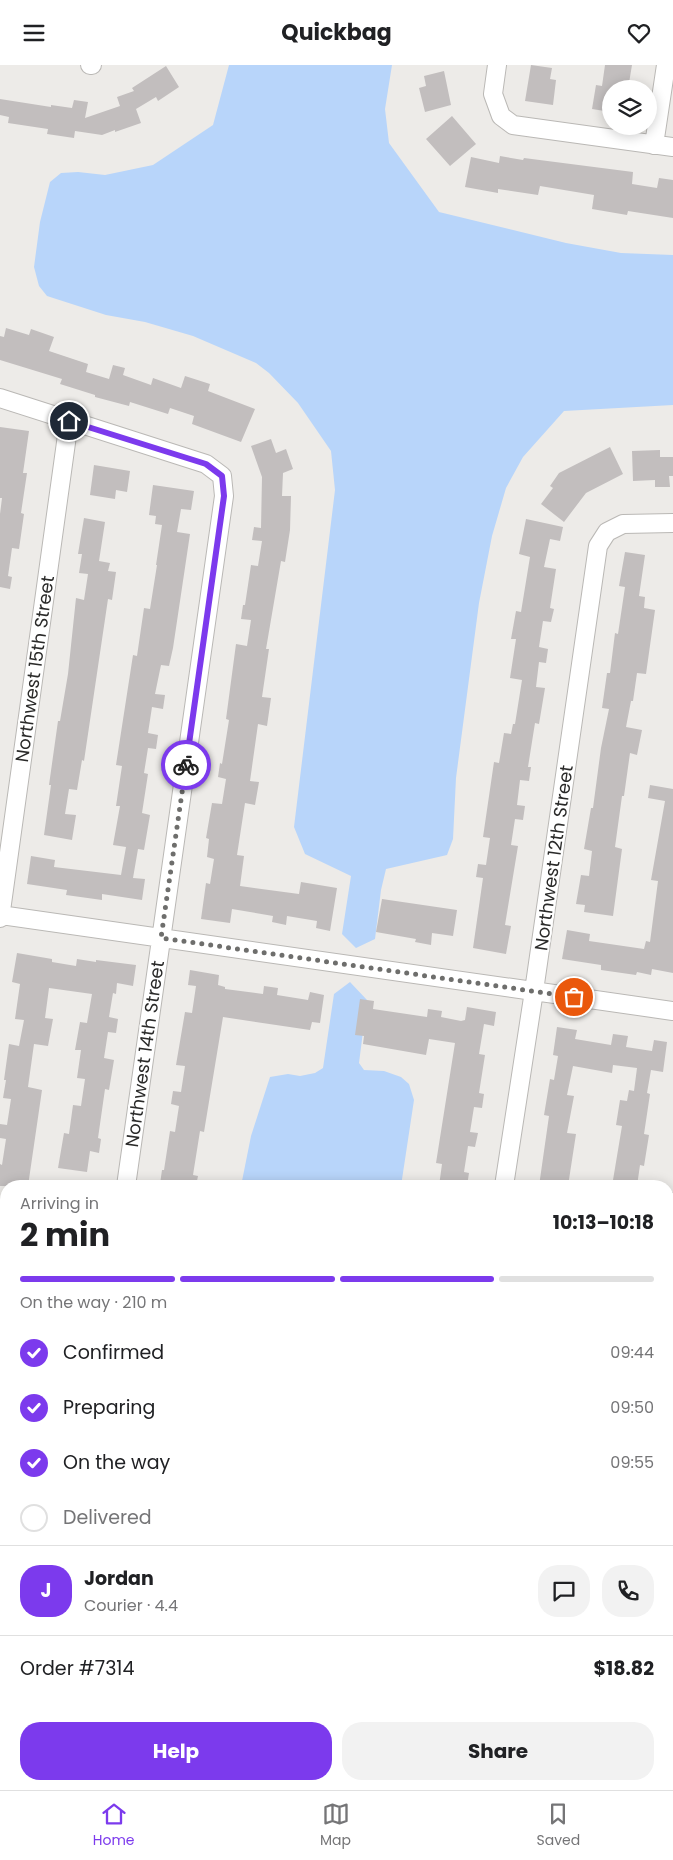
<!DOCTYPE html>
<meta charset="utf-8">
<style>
:root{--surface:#fff;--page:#f2f2f2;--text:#202124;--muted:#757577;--line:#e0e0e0;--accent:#7c3aed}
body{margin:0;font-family:Poppins,sans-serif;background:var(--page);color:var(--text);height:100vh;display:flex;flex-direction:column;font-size:19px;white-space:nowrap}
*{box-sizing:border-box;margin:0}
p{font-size:16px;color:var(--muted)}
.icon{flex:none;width:28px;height:28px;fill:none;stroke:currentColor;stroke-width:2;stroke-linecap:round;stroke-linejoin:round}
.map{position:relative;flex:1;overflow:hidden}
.drawer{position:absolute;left:0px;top:1115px;width:674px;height:610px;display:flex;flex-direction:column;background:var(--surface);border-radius:20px 20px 0 0;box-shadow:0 2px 12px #0003}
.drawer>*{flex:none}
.controls{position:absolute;left:602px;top:15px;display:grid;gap:10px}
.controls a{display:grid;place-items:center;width:55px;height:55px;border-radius:50%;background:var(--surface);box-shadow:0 2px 12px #0003;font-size:25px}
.pin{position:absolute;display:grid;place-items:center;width:42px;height:42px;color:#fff;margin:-21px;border:2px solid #fff;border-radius:50%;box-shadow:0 1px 5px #0007}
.courier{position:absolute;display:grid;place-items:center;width:50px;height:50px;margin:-25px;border:4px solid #7c3aed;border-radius:50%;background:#fff;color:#222;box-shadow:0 1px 6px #0007}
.overview em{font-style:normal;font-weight:700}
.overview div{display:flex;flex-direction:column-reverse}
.overview{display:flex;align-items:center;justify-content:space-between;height:85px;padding:0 20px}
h1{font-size:32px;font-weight:700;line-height:38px}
.bar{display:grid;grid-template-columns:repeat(4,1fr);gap:8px 5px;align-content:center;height:60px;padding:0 20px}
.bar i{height:6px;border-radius:4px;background:var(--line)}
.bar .selected{background:var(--accent)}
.bar p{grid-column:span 4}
.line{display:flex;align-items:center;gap:12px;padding:0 20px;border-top:1px solid var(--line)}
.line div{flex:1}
.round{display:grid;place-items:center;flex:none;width:52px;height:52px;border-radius:20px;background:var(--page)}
ol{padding:0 20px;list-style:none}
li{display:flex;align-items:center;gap:15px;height:55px}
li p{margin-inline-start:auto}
li .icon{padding:5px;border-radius:50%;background:var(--accent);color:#fff;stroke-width:4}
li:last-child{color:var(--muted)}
li i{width:28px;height:28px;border:2px solid var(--line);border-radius:50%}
.primary-button{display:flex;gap:10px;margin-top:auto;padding:10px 20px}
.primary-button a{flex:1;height:58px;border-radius:20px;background:var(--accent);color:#fff;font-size:20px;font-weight:700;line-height:58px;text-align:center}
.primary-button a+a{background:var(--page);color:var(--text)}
header{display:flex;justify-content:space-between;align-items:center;height:65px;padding:0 20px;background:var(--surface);font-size:22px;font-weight:700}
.tabs{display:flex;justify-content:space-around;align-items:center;height:70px;border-top:1px solid var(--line);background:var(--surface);font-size:14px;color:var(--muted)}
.tabs a{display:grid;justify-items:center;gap:2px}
.tabs .selected{color:var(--accent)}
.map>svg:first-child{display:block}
.water{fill:#b8d5fa}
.building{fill:#c2bebe}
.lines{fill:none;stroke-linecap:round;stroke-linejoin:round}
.street-casing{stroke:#bab8b5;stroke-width:20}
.street{stroke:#fff;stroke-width:18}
.done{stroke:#6e6e6c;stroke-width:5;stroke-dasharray:0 9}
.route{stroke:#7c3aed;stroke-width:6}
.labels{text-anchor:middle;stroke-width:4;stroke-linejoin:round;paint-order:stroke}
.street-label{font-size:18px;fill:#2a2a29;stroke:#fff}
</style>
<header><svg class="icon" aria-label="menu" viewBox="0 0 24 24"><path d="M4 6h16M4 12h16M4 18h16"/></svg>Quickbag<svg class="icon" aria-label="heart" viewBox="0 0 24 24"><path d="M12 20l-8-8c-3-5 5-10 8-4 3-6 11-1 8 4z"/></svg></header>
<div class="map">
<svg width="673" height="1725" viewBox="0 0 673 1725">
<rect width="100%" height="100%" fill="#edebe8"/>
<path class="water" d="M229 0H392L385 44 389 78 439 147 566 178 621 188 673 190V340L564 346 523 392 506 423 492 471 479 538 456 713 453 774 447 790 386 804 381 825 375 874 356 883 342 869 351 811 305 789 294 762 335 425 331 386 298 338 269 308 256 298 193 271 145 257 106 250 47 231 39 221 34 202 40 157 50 117 61 108 78 107 105 110 153 100 213 60Z
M350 917 367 935 359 998 364 1005 384 1006 401 1012 409 1019 414 1035 401 1121H241L251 1071 270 1012 288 1009 300 1011 315 1008 323 1003 334 929Z
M0 1442H6V1654L0 1653Z
M548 1719H642L641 1725H600Z"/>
<path class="building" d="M531 0 552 3 550 14 556 15 553 40 525 36Z
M605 0H632L628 24H611V47L592 44 596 20 602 21Z
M166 1 179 22 158 36 156 32 136 44 141 58 115 67V65L102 70 75 66 74 73 47 69 48 64 8 58 9 52 0 50V34L51 42V40L72 43 74 35 88 37 85 53 120 41 117 32 134 26 132 23Z
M444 6 451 40 425 47 419 23 426 21 424 11Z
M452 51 476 79 450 101 426 74Z
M500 91 523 95 524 93 633 107 632 119 657 123 659 113 673 115V153L628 146 627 150 592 144 594 130 540 121 538 130 498 124V128L465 122 471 92 499 98Z
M6 263 29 270 31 264 54 272 49 286 88 299 86 307 109 314 113 300 125 303 123 310 151 320 153 313 181 323 185 311 210 319 208 326 255 344 241 377 192 359 194 351 170 343 168 349 130 337 129 341 95 332V330L60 319 62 314 0 295V271L4 272Z
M0 362 29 366 23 408H27L21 448 24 449 19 484 12 483 8 511 12 512 10 524 0 522V449L2 433H0Z
M271 374 276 388 286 384 293 404 283 408 282 431H291L290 465 285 497 281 496 266 584H269L262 632 271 633 267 661 258 659 250 716 259 717 255 740 245 738 237 790 244 791 240 821 299 829 301 817 337 823 330 866 316 863 317 856 287 851 286 860 272 857 273 851 232 844 230 858 201 854 206 818 210 819 214 794 207 792 209 774 206 773 212 738 222 739 226 714 218 712 220 698 222 699 229 655 226 654 236 579 247 581 251 555 241 554 243 540H245L251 500 258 501 262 476 252 475 254 462 261 463 262 412 251 381Z
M610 382 623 409 586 428 564 457 541 439 553 423 550 421 559 408Z
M660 385V392H673V411H669L670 422H655V415L633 416 632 386Z
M94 400 130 406 127 427 116 425 115 434 90 430Z
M153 420 194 426 191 445 181 444 177 467 190 469 173 583 169 601 161 600 155 629 165 630 163 644 152 642 148 668 158 670 156 684 148 683 144 708 148 709 142 748 150 750 144 785 138 784 133 813 145 814 142 835 102 829V835L66 830 67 825 27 819 31 791 55 795 54 802 121 810 126 782 113 780 120 741H116L122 701 116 700 133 590 137 591 144 543 150 544 157 500H156L162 460 155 459 156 451 149 450Z
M84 453 105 457 99 496 110 498 108 506 116 507 112 535 108 534 84 696 82 695 77 725 69 724 65 749 76 750 72 775 44 770 51 720H49L58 656H60L68 609 76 533 84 535 88 509 79 508 82 489H78Z
M526 454 563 462 560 476 550 474 544 502 556 504 550 543 554 544 551 557 543 556 539 582 548 584 546 598 539 597 536 622 545 623 539 659 535 658 528 702H531L529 716 520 715 517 740 525 741 523 755 515 754 511 780 518 781 505 860 511 861 506 889 473 883 483 813 476 812 478 799 486 800 490 773 483 772 494 697 499 698 504 668 511 669 513 659H515L522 615 510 613 516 574H511L516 546 521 547 530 492 519 489Z
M625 487 645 490 639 531 645 532 644 543 655 545 646 609 637 608 633 636H631L626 662 642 665 637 690 630 688 624 731H622L615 782 622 784 613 851 584 847 585 840 576 839 581 810 589 811 592 786 584 784 591 743H593L601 683 609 644 602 643 607 608H610L615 568 618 569 625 522 619 521Z
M650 720 673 724V908L652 904 651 910 637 907 636 910 601 905V900L562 894 567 865 590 869 589 876 644 884 646 876 650 877 658 816 651 815 665 736 648 733Z
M382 834 457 845 453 871 432 868 431 880 415 877 416 874 376 867Z
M17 888 52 894V897L76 901 77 894 96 897V895L136 900 133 921 117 918 116 929 113 928 109 952 118 954 116 968 108 967 104 993 114 995 109 1025 105 1024 98 1073 101 1074 99 1088 90 1086 87 1107 58 1103 64 1068 69 1069 73 1040 81 1041 85 1014 77 1013 81 985H75L80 957 87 958 92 929 49 923 45 953 53 954 48 981 34 979 28 1022 42 1025 28 1121H0V1099L2 1100 6 1074 0 1073V1059L7 1060 11 1034 3 1033 6 1015H4L9 979 19 981 24 955 15 954 20 919 12 917Z
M190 905 219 910 218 920 225 922V924L263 929 264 921 278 923 277 930 308 935 310 927 324 930 320 958 312 957 310 965 223 952 204 1067 200 1066 193 1110 198 1111 196 1121H168L160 1119 162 1105H164L170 1066 175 1067 179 1041 171 1039 173 1026 181 1027 185 1001 176 1000 185 947 192 948 196 921 188 920Z
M360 934 374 936 373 944 427 952 428 944 442 946 441 952 461 956 465 955 467 942 496 947 494 961 484 959 479 989 485 990 479 1028 484 1029 482 1043 474 1042 470 1067 478 1068 475 1082 468 1081 464 1107 469 1108 467 1121H439L442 1099 436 1098 455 978 429 974 426 990 363 979 364 971 355 970Z
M557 962 577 965 575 974 611 980 613 969 628 971 626 982 652 986 654 975 667 977 663 1007 651 1005 647 1028 650 1029 644 1069 649 1070 644 1101 640 1100 637 1121H612L622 1061 616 1060 620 1035 627 1036 629 1025 634 1026 637 1003 613 1000 612 1008 573 1001 567 1030 574 1031 567 1068 576 1069 568 1121H539L549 1051 544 1050 550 1014 554 1015 558 991 553 990Z"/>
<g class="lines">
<g class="street-casing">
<path id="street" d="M90 0H92
M497 0 493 29 501 51 513 60 673 82
M654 80 666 0
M0 333 206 399 222 411 224 431 126 1121
M0 850 673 946
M0 853 69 356
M504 1121 534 926 598 481 607 467 623 459 673 458
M668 1174 673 1137
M0 1332 6 1333
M668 1441 673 1443"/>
</g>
<use href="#street" class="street"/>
</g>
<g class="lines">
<path class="done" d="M186 700 161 873 574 932"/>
<path class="route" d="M69 356 206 399 222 411 224 431 186 700"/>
</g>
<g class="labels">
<g class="street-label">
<text transform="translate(35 604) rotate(-82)" y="6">Northwest 15th Street</text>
<text transform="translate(554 793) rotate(-82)" y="6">Northwest 12th Street</text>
<text transform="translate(145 989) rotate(-82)" y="6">Northwest 14th Street</text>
</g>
</g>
</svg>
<div class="controls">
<a><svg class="icon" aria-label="layers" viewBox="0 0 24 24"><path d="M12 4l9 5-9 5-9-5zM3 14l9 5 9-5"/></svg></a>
</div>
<div class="pin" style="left:574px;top:932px;background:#ea580c"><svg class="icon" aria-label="bag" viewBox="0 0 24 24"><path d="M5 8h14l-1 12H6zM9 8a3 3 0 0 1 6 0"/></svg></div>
<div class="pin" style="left:69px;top:356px;background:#1f2937"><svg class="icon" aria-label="home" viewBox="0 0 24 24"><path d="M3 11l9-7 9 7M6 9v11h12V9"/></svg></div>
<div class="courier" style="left:186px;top:700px"><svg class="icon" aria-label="bike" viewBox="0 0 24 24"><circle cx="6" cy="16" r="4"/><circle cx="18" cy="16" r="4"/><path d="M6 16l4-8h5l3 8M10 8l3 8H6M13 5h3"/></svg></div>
<section class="drawer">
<div class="overview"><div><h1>2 min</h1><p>Arriving in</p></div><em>10:13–10:18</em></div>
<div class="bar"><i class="selected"></i><i class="selected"></i><i class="selected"></i><i></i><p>On the way · 210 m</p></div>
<ol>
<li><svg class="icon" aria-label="check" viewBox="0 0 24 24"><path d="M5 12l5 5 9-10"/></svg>Confirmed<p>09:44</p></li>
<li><svg class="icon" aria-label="check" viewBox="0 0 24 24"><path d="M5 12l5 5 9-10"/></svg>Preparing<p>09:50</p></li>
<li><svg class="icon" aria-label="check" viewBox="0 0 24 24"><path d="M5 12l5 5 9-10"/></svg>On the way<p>09:55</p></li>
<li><i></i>Delivered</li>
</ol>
<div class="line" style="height:90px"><b class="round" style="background:var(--accent);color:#fff">J</b><div><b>Jordan</b><p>Courier · 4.4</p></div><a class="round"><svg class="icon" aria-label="chat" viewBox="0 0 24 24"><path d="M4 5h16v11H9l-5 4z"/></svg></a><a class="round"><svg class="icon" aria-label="phone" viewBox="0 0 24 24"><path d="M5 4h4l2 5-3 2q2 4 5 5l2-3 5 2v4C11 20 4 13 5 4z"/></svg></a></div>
<div class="line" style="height:65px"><div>Order #7314</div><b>$18.82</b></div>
<div class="primary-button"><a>Help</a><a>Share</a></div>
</section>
</div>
<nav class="tabs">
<a class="selected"><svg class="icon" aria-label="home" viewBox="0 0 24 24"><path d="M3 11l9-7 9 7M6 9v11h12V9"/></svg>Home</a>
<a><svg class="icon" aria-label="map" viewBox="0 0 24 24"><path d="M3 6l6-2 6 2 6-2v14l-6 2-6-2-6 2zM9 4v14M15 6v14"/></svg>Map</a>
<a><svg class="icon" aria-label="saved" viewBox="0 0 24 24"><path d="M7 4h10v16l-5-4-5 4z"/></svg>Saved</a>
</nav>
